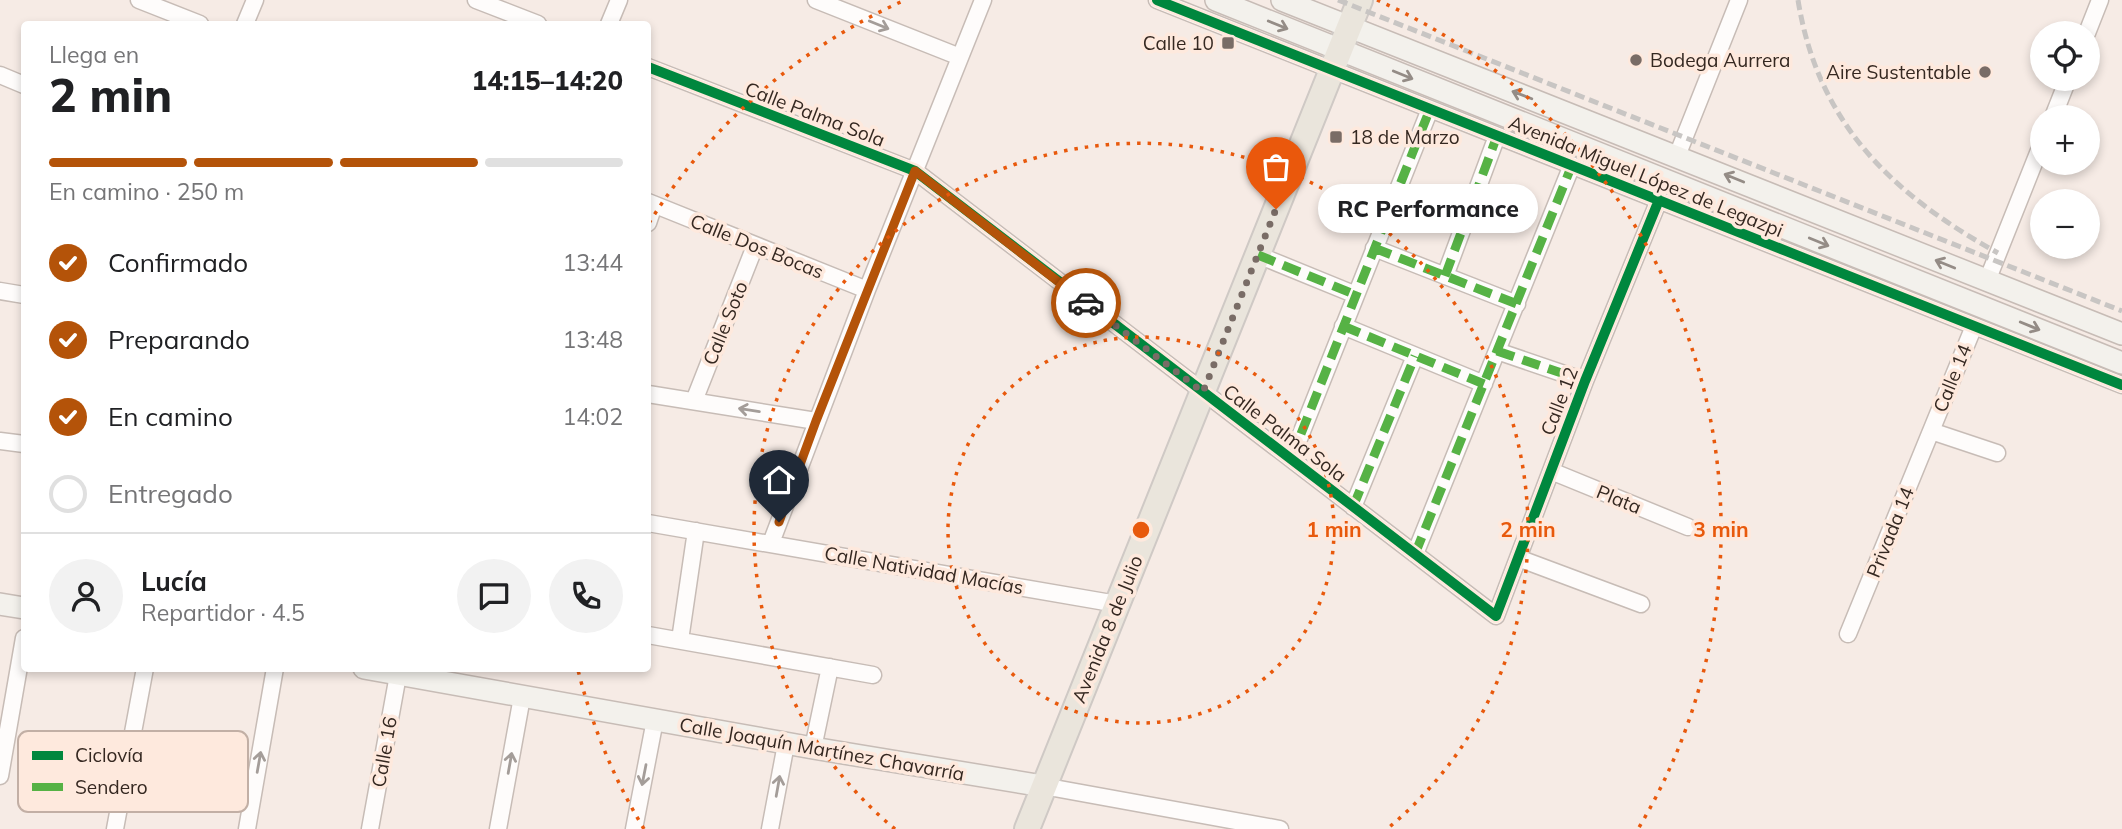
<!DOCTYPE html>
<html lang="es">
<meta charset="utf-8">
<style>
:root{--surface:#fff;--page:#f2f2f2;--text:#202124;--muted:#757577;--line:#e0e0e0;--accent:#b45309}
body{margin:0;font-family:Mulish,sans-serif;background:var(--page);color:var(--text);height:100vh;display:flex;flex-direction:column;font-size:26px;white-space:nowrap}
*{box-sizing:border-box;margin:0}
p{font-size:23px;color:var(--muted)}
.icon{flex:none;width:38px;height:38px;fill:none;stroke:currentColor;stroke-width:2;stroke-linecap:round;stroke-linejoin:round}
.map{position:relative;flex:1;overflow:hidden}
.sheet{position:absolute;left:21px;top:21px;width:630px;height:651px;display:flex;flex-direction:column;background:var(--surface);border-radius:7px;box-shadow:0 4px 10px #0003}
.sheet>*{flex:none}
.buttons{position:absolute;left:2030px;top:21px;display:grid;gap:14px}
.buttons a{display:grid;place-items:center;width:70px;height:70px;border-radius:50%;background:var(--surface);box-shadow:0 4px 10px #0003;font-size:35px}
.pin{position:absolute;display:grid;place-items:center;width:60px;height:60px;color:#fff;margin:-72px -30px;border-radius:50% 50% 50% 0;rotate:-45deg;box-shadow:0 0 7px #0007}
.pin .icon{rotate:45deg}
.courier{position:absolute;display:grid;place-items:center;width:70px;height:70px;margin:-35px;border:5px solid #b45309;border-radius:50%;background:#fff;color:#222;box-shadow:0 2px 9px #0007}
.bubble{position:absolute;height:49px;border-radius:24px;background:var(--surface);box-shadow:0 4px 10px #0003;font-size:23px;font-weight:800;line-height:49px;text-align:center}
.headline em{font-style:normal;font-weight:800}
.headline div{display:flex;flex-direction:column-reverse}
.headline{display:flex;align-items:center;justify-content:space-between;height:119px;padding:0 28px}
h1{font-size:46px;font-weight:800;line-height:52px}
.bar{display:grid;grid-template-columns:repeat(4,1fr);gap:10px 7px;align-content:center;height:84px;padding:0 28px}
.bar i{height:9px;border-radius:5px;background:var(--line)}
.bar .active{background:var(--accent)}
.bar p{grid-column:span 4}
.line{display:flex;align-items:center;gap:18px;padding:0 28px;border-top:2px solid var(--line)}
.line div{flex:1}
.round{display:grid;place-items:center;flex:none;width:74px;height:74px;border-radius:37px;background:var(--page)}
ol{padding:0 28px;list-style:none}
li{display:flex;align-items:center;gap:21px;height:77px}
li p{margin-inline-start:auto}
li .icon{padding:7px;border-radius:50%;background:var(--accent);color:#fff;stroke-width:4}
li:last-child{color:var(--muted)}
li i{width:38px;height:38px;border:4px solid var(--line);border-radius:50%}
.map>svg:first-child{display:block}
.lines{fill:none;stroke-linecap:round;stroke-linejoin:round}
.street-casing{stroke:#c7bcb6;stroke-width:19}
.secondary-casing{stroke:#c7bcb6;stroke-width:24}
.primary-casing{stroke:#cfc9c5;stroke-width:28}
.street{stroke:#fefcfb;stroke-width:16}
.secondary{stroke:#f3f1ec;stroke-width:21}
.primary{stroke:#eae5dc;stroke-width:24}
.rail{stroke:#c8c5c3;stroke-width:5;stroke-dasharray:10 5;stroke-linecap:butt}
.quiet{stroke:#56b245;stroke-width:9;stroke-dasharray:18 9;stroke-linecap:butt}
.cycleway-casing{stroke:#fee9dd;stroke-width:15}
.cycleway{stroke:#00873e;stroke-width:10}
.oneway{stroke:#a49d99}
.oneway2{stroke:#948c86}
.done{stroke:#796c66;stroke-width:7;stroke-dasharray:0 12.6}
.route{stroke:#b45309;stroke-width:9}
.ring{fill:none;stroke:#e8590c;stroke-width:3.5;stroke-dasharray:3.5 7}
.poi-dot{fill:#796c66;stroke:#fee9dd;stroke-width:2.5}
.labels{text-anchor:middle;stroke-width:7;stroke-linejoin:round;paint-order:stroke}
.poi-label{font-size:19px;fill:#352821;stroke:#fee9dd;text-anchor:end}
.street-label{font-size:19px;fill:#352821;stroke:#fee9dd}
.key{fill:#fee9dd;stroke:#c2afa5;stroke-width:2}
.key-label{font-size:19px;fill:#352821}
.centre{fill:#e8590c;stroke:#fee9dd;stroke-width:3.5}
.ring-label{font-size:21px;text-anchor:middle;font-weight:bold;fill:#e8590c;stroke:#fee9dd;stroke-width:7;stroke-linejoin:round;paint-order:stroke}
</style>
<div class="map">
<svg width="2122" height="829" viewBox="0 0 2122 829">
<rect width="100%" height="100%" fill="#f6ebe5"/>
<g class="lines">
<g class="street-casing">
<path id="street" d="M139 0 200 24
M476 0 538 24
M816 0 960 57
M1157 0 2122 385
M245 24 255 0
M609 24 619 0
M2087 33 2100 0
M648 67 915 171 1496 616 1585 381 1659 200
M0 75 24 85
M2053 117 2068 79
M1677 156 1739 0
M648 202 867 290
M648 223 654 205
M1374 248 1517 304
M1258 255 1356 295
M1445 276 1497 136
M1987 281 2042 143
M0 291 24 295
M1343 326 1484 384
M1497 351 1585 381
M648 394 816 421
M694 401 755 246
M1931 431 1997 453
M0 441 24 444
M1291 459 1430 109
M1551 471 1688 527
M1353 507 1415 356
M648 523 1117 604
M771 543 867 290 983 0
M1415 554 1572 165
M1518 558 1641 604
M1848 634 1974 326
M648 635 873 675
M680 640 696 531
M813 748 830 667
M0 776 24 638
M1043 786 1280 829
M115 829 145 668
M247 829 275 668
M370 829 398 675
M498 829 522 697
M634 829 655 720
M770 829 786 744"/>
</g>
<g class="secondary-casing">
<path id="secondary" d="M1216 0 2122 363
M1282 0 2122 334
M0 604 24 608
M364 668 813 748 1043 786"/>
</g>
<g class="primary-casing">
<path id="primary" d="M1027 829 1360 0"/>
</g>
<use href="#street" class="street"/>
<use href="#secondary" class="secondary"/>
<use href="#primary" class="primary"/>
<path class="rail" d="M1338 0 2122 311
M1798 0C1818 124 1892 194 1998 253"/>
<path class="quiet" d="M1374 248 1517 304
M1258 255 1356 295
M1445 276 1497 136
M1343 326 1484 384
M1497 351 1585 381
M1291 459 1430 109
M1353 507 1415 356
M1415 554 1572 165"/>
<g class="cycleway-casing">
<path id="cycleway" d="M1157 0 2122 385
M648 67 915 171 1496 616 1585 381 1659 200"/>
</g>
<use href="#cycleway" class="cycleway"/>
</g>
<defs><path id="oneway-shaft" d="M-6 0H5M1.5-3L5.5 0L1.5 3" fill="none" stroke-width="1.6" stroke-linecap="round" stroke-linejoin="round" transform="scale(1.75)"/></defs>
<g class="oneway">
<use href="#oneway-shaft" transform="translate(879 25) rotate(22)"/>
<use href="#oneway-shaft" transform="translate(749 410) rotate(-171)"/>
<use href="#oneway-shaft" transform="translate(259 762) rotate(-80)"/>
<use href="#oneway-shaft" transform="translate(510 763) rotate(-80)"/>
<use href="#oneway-shaft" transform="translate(644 775) rotate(101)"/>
<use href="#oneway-shaft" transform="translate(778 786) rotate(-80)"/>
</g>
<g class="oneway2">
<use href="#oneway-shaft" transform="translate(1278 25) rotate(22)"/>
<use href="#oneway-shaft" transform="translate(1403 75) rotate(22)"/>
<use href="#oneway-shaft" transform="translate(1522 95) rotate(-159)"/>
<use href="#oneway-shaft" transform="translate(1734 178) rotate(-158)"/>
<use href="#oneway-shaft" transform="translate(1819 242) rotate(22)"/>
<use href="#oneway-shaft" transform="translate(1945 264) rotate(-158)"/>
<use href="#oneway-shaft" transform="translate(2030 326) rotate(22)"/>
</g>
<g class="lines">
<path class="done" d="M1086 303 1203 392 1276 209"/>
<path class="route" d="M779 522 816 421 915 171 1086 303"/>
</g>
<g class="ring">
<circle cx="1141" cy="530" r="193"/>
<path d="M895 829A387 387 0 1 1 1387 829"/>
<path d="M644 829A580 580 0 0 1 578 670M649 223A580 580 0 0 1 905 0M1377 0A580 580 0 0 1 1638 829"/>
</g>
<g class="poi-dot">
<rect x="1221" y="36" width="14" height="14" rx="3.5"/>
<circle cx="1636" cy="60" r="7"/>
<circle cx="1985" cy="72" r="7"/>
<rect x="1329" y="130" width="14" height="14" rx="3.5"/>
</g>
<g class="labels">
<g class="poi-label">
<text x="1214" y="50">Calle 10</text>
<text x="1650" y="67" text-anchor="start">Bodega Aurrera</text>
<text x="1971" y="79">Aire Sustentable</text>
<text x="1350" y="144" text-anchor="start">18 de Marzo</text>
</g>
<g class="street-label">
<text transform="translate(815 114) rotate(21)" y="7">Calle Palma Sola</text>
<text transform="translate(1646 176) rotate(22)" y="7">Avenida Miguel López de Legazpi</text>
<text transform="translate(757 246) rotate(22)" y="7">Calle Dos Bocas</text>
<text transform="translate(725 323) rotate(-68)" y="7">Calle Soto</text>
<text transform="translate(1952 378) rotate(-68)" y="7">Calle 14</text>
<text transform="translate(1559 401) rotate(-69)" y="7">Calle 12</text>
<text transform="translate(1285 433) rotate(37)" y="7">Calle Palma Sola</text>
<text transform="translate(1619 499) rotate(22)" y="7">Plata</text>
<text transform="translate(1890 532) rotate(-68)" y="7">Privada 14</text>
<text transform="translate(924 570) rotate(10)" y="7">Calle Natividad Macías</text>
<text transform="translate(1107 629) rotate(-68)" y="7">Avenida 8 de Julio</text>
<text transform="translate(822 749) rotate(10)" y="7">Calle Joaquín Martínez Chavarría</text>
<text transform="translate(384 752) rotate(-80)" y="7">Calle 16</text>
</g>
</g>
<rect x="18" y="731" width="230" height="81" rx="10" class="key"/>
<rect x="32" y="751" width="31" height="9" fill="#00873e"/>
<rect x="32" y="783" width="31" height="8" fill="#56b245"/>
<g class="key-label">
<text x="75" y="762">Ciclovía</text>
<text x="75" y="794">Sendero</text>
</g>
<circle cx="1141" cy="530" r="10" class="centre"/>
<g class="ring-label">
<text x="1334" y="537">1 min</text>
<text x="1528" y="537">2 min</text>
<text x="1721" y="537">3 min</text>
</g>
</svg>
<div class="buttons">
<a><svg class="icon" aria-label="locate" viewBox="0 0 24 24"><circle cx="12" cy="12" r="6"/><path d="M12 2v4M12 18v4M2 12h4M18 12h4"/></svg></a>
<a>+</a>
<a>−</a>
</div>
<div class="pin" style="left:1276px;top:209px;background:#ea580c"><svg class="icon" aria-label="bag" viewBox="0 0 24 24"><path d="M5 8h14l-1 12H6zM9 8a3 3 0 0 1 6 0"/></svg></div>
<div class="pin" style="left:779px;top:522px;background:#1f2937"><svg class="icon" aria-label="home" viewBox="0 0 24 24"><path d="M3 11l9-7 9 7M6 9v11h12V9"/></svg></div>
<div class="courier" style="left:1086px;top:303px"><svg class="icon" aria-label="car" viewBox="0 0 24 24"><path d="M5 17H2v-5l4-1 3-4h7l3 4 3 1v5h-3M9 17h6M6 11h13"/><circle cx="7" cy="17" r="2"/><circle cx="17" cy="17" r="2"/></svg></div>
<div class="bubble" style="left:1318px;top:184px;width:220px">RC Performance</div>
<section class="sheet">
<div class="headline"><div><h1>2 min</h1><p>Llega en</p></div><em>14:15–14:20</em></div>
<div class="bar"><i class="active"></i><i class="active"></i><i class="active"></i><i></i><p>En camino · 250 m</p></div>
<ol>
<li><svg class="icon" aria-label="check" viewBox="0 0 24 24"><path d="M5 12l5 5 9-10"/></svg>Confirmado<p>13:44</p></li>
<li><svg class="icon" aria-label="check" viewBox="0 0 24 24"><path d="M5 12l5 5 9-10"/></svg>Preparando<p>13:48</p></li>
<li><svg class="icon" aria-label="check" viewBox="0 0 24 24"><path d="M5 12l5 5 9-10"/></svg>En camino<p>14:02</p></li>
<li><i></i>Entregado</li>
</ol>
<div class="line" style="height:126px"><a class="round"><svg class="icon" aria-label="person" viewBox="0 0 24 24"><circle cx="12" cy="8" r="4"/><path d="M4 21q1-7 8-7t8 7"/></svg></a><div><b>Lucía</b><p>Repartidor · 4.5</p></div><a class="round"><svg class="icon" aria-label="chat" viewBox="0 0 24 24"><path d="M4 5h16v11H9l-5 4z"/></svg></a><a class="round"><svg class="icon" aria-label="phone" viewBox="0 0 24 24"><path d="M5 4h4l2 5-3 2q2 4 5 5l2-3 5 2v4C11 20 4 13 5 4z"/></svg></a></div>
</section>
</div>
